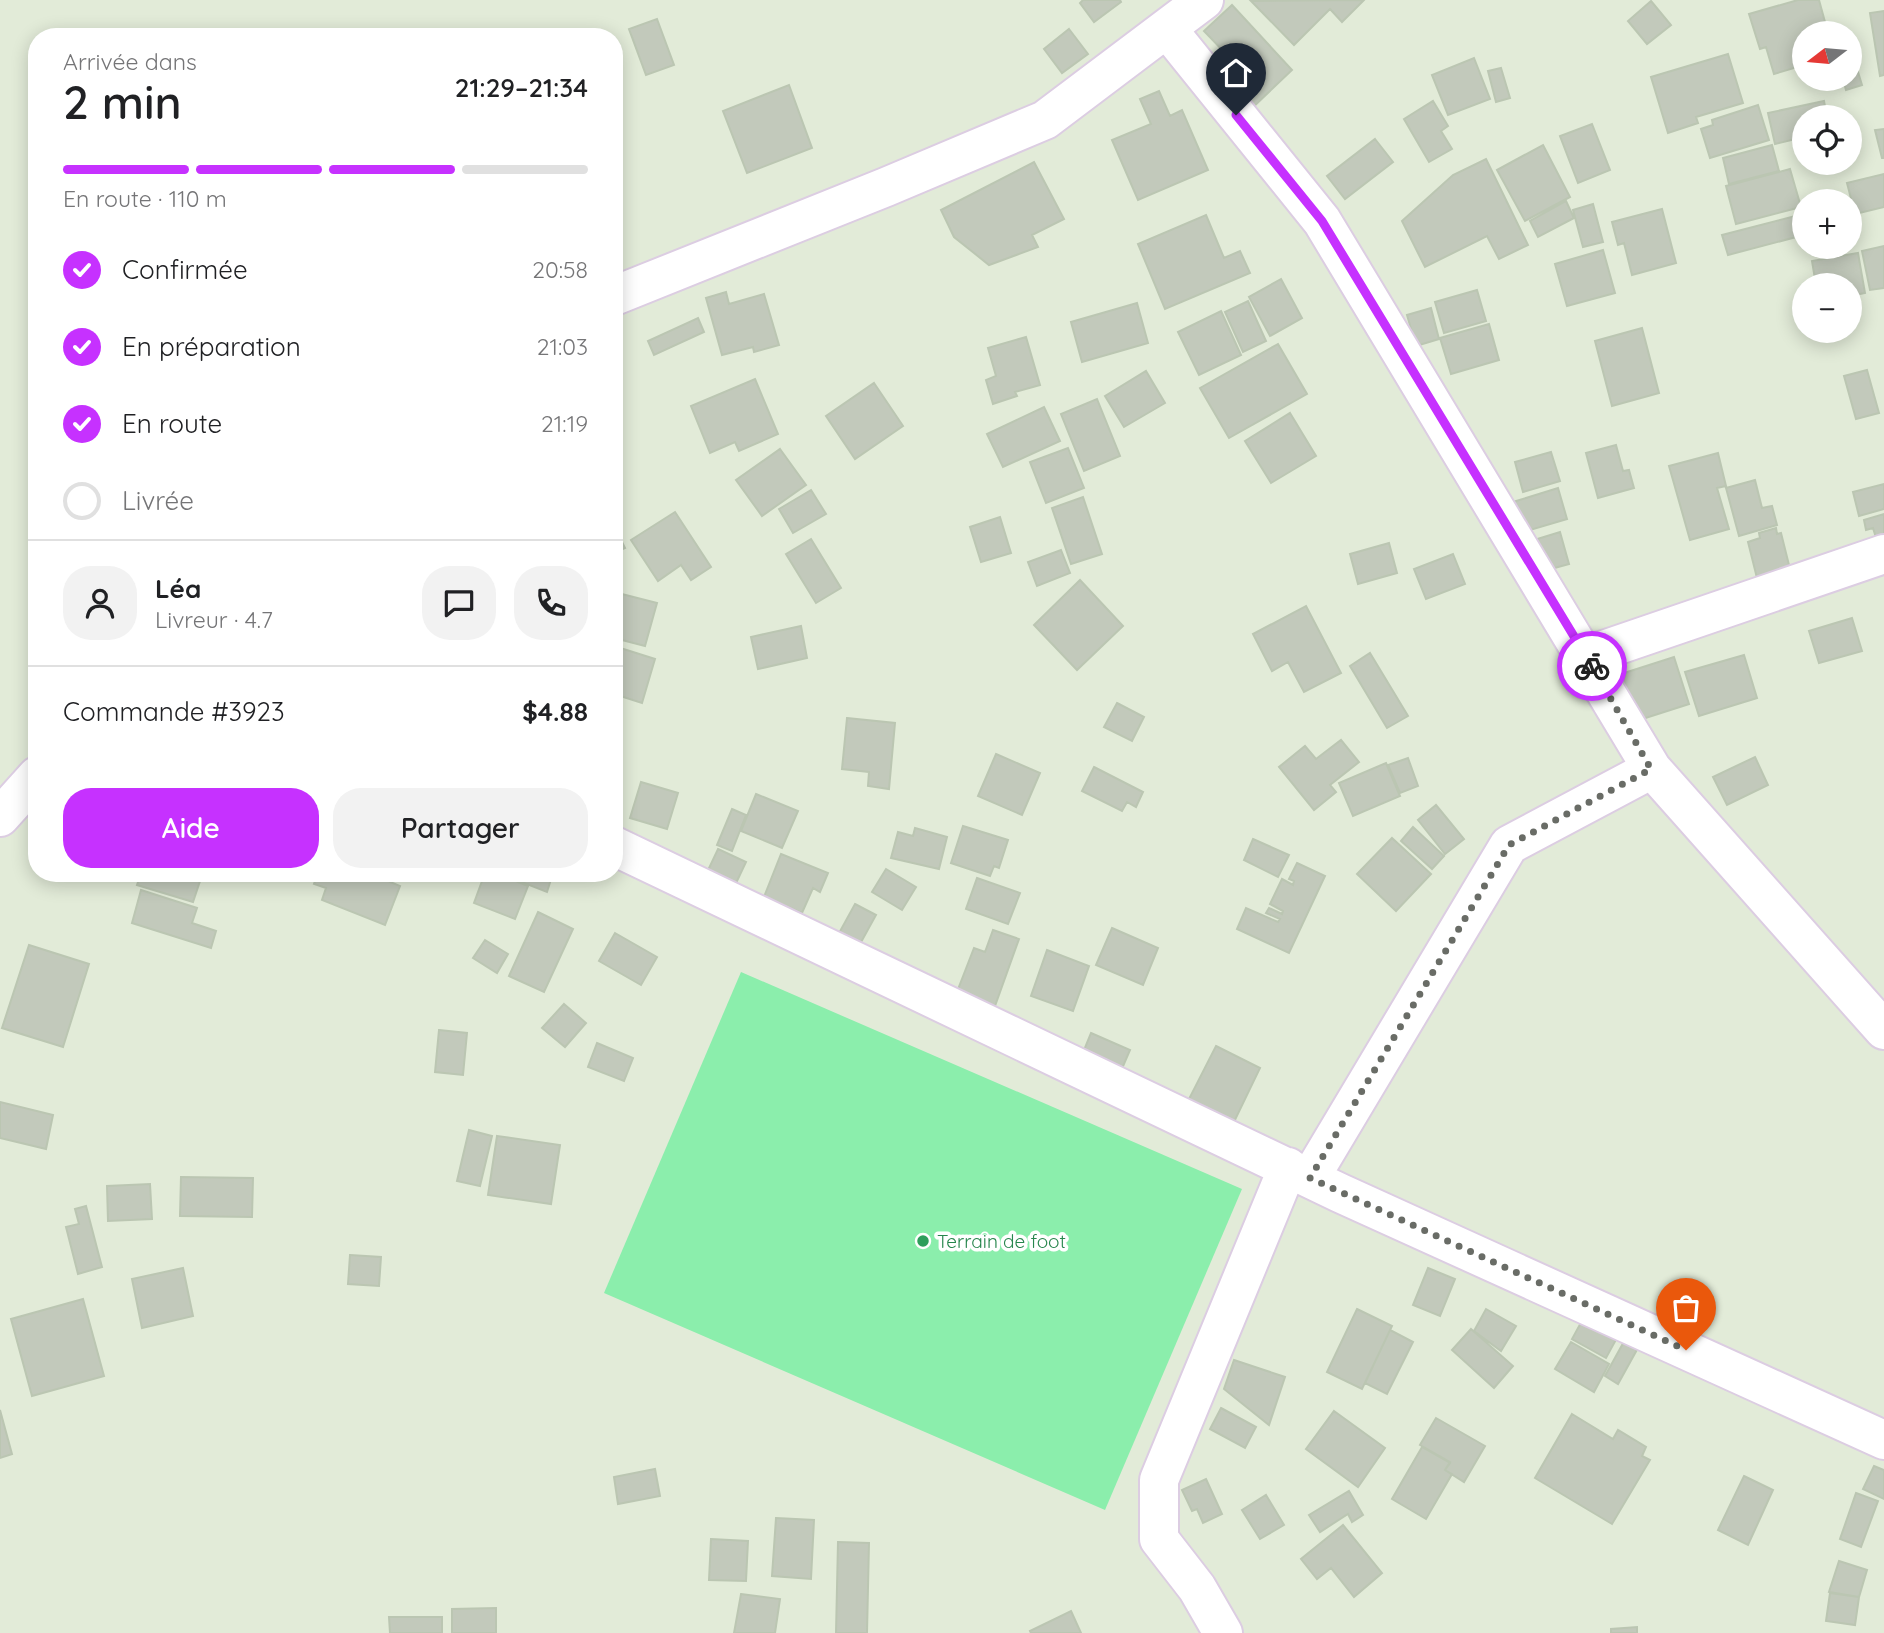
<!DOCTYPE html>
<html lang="fr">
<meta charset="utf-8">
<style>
:root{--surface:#fff;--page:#f2f2f2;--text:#202124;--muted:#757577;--line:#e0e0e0;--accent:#c631ff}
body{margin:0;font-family:Quicksand,sans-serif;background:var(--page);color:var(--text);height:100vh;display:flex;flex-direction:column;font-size:26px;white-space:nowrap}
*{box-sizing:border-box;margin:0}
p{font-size:23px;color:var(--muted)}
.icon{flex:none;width:38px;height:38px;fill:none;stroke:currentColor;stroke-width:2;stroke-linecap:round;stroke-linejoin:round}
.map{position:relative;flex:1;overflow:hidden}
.panel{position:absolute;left:28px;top:28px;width:595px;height:854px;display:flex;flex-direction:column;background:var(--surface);border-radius:28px;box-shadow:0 4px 18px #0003}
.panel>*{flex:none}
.needle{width:46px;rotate:254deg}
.tools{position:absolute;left:1792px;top:21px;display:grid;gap:14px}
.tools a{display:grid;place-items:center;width:70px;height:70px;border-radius:50%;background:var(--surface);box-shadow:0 4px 18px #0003;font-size:35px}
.pin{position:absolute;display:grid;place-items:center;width:60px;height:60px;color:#fff;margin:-72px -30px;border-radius:50% 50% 50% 0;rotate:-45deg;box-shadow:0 0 7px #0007}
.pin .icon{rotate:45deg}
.courier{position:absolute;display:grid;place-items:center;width:70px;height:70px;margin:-35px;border:5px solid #c631ff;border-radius:50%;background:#fff;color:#222;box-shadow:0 2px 9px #0007}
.head em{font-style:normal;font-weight:600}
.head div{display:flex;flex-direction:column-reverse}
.head{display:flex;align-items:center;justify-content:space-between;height:119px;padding:0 35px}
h1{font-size:46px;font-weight:600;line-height:52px}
.bar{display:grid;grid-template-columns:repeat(4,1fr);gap:10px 7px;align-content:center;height:84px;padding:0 35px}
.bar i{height:9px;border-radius:5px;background:var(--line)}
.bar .current{background:var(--accent)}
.bar p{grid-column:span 4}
.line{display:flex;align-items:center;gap:18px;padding:0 35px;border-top:2px solid var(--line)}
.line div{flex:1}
.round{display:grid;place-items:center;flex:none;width:74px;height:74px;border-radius:28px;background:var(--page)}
ol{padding:0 35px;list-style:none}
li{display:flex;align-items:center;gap:21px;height:77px}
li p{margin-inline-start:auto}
li .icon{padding:7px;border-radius:50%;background:var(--accent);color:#fff;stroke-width:4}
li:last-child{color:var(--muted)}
li i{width:38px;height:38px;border:4px solid var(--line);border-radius:50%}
.cta{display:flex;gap:14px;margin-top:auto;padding:14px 35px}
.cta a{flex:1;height:80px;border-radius:28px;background:var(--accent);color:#fff;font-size:28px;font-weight:600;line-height:80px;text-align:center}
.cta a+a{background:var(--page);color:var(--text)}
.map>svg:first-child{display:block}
.pitch{fill:#8beeac}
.building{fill:#c2c9bb;stroke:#bbc6b2;stroke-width:2}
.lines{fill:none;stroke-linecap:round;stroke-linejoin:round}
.minor-casing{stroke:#dccde2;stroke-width:42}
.minor{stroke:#fff;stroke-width:38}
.done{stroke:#696c66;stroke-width:7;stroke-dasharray:0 12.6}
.route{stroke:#c631ff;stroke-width:9}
.leisure-dot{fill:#2e9e5b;stroke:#fff;stroke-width:2.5}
.labels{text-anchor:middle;stroke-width:7;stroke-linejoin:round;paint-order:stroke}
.leisure-label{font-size:19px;fill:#27864d;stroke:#fff;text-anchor:start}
</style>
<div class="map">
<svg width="1884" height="1633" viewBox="0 0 1884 1633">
<rect width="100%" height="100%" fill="#e2ebd8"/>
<path class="pitch" d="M741 972 1242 1189 1105 1510 604 1293Z"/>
<path class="building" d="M1083 0H1120L1121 2 1094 22 1080 3Z
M1364 0 1342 22 1330 9 1294 45 1251 1Z
M1798 0H1819L1828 33H1804V65L1774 74 1766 47 1760 49 1749 14Z
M1651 1 1671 25 1647 44 1628 21Z
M1232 5 1292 70 1251 109 1214 70 1229 57 1204 31Z
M1884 11V75L1880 76 1870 13Z
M657 19 674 65 646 75 629 29Z
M1069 29 1088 54 1062 73 1044 49Z
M1728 54 1743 103 1696 117 1698 123 1668 133 1651 77Z
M1474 58 1490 99 1448 115 1432 75Z
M1855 62 1862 85 1846 90 1843 79H1850V64Z
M1501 68 1510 98 1496 102 1488 71Z
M789 85 812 148 747 173 723 111Z
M1159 91 1170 116 1182 110 1208 170 1138 200 1112 140 1151 124 1140 99Z
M1433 101 1448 126 1441 131 1452 149 1429 162 1404 119Z
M1824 101 1827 117H1804V137L1775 144 1768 113Z
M1758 105 1769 140 1710 158 1701 129 1713 125 1712 120Z
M1592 124 1610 170 1578 183 1560 136Z
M1884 129V158H1882L1875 130Z
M1375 139 1393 162 1345 199 1327 176Z
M1543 145 1570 197 1525 221 1497 170Z
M1772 145 1779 171 1729 184 1723 158Z
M1486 159 1528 245 1499 259 1487 236 1425 267 1402 221 1453 175Z
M1034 162 1064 219 1032 235 1038 247 989 265 954 237 941 210Z
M1790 169 1801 207 1736 224 1726 186Z
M1884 174V207L1855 214 1847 183Z
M1566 201 1574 218 1538 237 1530 221Z
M1593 204 1603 242 1583 247 1573 210Z
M1662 209 1676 263 1632 275 1624 243 1618 245 1612 222Z
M1803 214 1804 235 1728 255 1722 235Z
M1206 215 1224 258 1240 251 1250 273 1165 309 1138 244Z
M1884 246V288L1870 290 1862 251Z
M1603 250 1615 293 1567 306 1555 264Z
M1858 253 1865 293 1850 296V285H1816L1812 261Z
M1281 279 1302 318 1270 336 1249 297Z
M1477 290 1486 321 1444 333 1435 302Z
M726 292 729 304 764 294 779 345 754 352 753 347 722 355 706 298Z
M1248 301 1266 341 1243 352 1225 312Z
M1137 303 1148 343 1082 362 1071 322Z
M1431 308 1439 339 1416 346 1407 315Z
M1221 311 1241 355 1199 375 1178 332Z
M698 318 704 332 654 355 648 341Z
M1489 324 1499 360 1451 374 1440 338Z
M1642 328 1659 393 1612 406 1595 341Z
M1026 337 1040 385 1015 392 1017 396 993 404 986 380 996 376 988 348Z
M1278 344 1307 394 1229 438 1200 388Z
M1867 370 1879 413 1856 419 1844 376Z
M1146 371 1165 403 1124 427 1105 396Z
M755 379 778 434 739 451 735 442 710 453 691 406Z
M874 383 903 426 855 459 826 416Z
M1097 399 1120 456 1084 471 1061 414Z
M1044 407 1060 441 1003 467 987 434Z
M1290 413 1316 456 1271 483 1245 441Z
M1616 445 1623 471 1629 470 1634 488 1598 498 1586 453Z
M1068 448 1084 488 1046 503 1030 462Z
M780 449 806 485 762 516 736 480Z
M1551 452 1560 481 1523 492 1515 462Z
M1718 453 1726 486 1717 488 1729 529 1690 540 1669 466Z
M1755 480 1762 508 1772 506 1777 525 1739 536 1726 488Z
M1884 484V509L1859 516 1853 492Z
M1558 488 1567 519 1523 532 1513 502Z
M811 490 826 514 793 533 779 509Z
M1083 497 1102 554 1071 564 1052 508Z
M675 512 711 567 691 580 681 565 658 581 631 540Z
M1884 514V543L1878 544 1873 528 1866 530 1864 520Z
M1000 517 1011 553 981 562 970 527Z
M614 526 625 548 614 553Z
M1776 528 1777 534 1781 533 1790 569 1757 578 1748 542 1760 538 1759 533Z
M1560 532 1569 564 1540 572 1531 541Z
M811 539 841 588 816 603 786 554Z
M1389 543 1397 573 1358 584 1350 554Z
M1061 550 1070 573 1037 586 1028 562Z
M1453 554 1465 584 1426 599 1414 569Z
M1080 580 1123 626 1077 670 1034 625Z
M614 592 657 603 645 646 614 638Z
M1306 606 1341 673 1304 692 1288 662 1272 671 1253 634Z
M1852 618 1862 651 1819 663 1809 631Z
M801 626 807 658 758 669 751 637Z
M614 646 655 659 642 703 614 694Z
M1370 653 1408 716 1387 728 1350 666Z
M1744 655 1757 698 1699 716 1685 672Z
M1674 657 1689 704 1630 723 1615 676Z
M1117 703 1144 717 1132 741 1104 727Z
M847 718 895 723 889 789 868 786 869 772 842 769Z
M1341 740 1359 762 1330 785 1336 792 1314 810 1279 767 1305 746 1316 759Z
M996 754 1040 773 1022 815 978 796Z
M1755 757 1768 785 1727 805 1713 777Z
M1408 758 1418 786 1400 793 1388 765Z
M1386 763 1400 796 1353 816 1339 783Z
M1094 767 1143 792 1136 807 1127 802 1122 811 1082 791Z
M641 782 678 793 667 829 630 818Z
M756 794 798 811 782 848 741 831Z
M1436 805 1464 839 1445 854 1418 820Z
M732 809 746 815 732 851 717 845Z
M963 826 1008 840 999 868 994 866 990 876 951 863Z
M1413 827 1444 856 1432 869 1401 841Z
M915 828 947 837 939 869 891 858 898 832 913 836Z
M1392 838 1431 874 1396 911 1357 874Z
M1253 839 1289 855 1278 877 1244 860Z
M718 849 746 862 730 896 702 883Z
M781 854 828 873 820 892 813 888 802 913 764 897Z
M1297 863 1325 876 1289 953 1237 929 1246 908 1278 922 1280 919 1266 913 1269 908 1282 914 1283 911 1270 904 1282 879 1293 885 1294 881 1289 879Z
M886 869 916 887 902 910 872 892Z
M141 873H182L200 881 193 902 137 885Z
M318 873H369L400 886 385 925 322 900 326 888 314 884Z
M485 873H516L513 880 528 886 515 919 474 903Z
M522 873H553L547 892 519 881Z
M977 878 1020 893 1008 924 966 909Z
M141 890 197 908 192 923 216 931 211 948 132 923Z
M855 904 876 915 854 955 833 944Z
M538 912 573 929 544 992 509 976Z
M1112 928 1158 948 1143 985 1096 965Z
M993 930 1019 939 995 1006 957 992 974 948 985 952Z
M615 933 657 957 641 985 599 961Z
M485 940 508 954 497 973 473 958Z
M29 945 89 964 63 1047 2 1028Z
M1047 950 1089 966 1073 1011 1031 996Z
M564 1004 586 1023 565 1047 542 1028Z
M439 1030 467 1033 463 1075 435 1072Z
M1091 1033 1130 1050 1121 1071 1082 1055Z
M597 1043 633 1058 624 1081 588 1067Z
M1216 1046 1260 1068 1234 1122 1189 1099Z
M0 1102 53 1115 46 1149 0 1138Z
M469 1130 492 1136 480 1186 457 1181Z
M497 1136 560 1145 551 1204 488 1195Z
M181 1177 253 1178 252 1217 180 1216Z
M150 1184 152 1219 108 1221 107 1186Z
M86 1206 102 1267 78 1274 66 1227 79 1224 75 1209Z
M350 1255 381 1257 379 1286 348 1284Z
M183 1268 193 1316 142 1328 132 1279Z
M1428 1268 1455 1279 1440 1316 1413 1305Z
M83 1299 104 1376 32 1396 11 1319Z
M1357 1309 1392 1326 1362 1389 1327 1372Z
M1486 1309 1516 1326 1501 1351 1474 1331Z
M1584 1317 1618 1336 1606 1358 1572 1339Z
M1471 1329 1513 1366 1494 1388 1452 1350Z
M1390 1330 1413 1342 1387 1394 1365 1383Z
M1626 1338 1639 1346 1618 1384 1605 1376Z
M1571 1342 1609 1364 1594 1392 1555 1369Z
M1234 1360 1285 1377 1269 1425 1224 1389Z
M1221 1408 1256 1427 1245 1448 1210 1429Z
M0 1410 12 1454 0 1458Z
M1334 1411 1385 1448 1358 1487 1306 1449Z
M1572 1414 1613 1439 1618 1430 1646 1447 1642 1456 1650 1460 1612 1524 1535 1478Z
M1436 1418 1485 1446 1464 1482 1445 1470 1450 1462 1420 1445Z
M1422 1447 1450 1463 1445 1470 1452 1474 1426 1519 1392 1499Z
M1874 1466 1884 1470V1499L1863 1489Z
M655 1469 660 1496 618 1504 614 1477Z
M1744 1476 1773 1490 1748 1545 1718 1530Z
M1206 1479 1222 1514 1203 1523 1197 1509 1192 1511 1182 1490Z
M1349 1491 1363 1515 1352 1522 1348 1514 1320 1532 1309 1515Z
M1856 1493 1878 1501 1861 1547 1840 1539Z
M1266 1495 1284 1525 1260 1539 1242 1510Z
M776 1518 814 1520 811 1579 772 1576Z
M1343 1525 1382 1573 1354 1597 1331 1568 1317 1579 1301 1559Z
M711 1539 748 1541 746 1581 709 1580Z
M838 1542 869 1543 867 1633H836Z
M1839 1561 1867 1570 1859 1597 1829 1592Z
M1830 1593 1859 1597 1855 1625 1826 1621Z
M741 1594 780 1599 775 1633H734Z
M496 1608V1633H452V1609Z
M1071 1611 1081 1633H1031L1030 1631Z
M389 1617H442V1633H390Z
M1637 1627V1633H1611V1629Z"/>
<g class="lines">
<g class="minor-casing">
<path id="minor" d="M1168 30 1322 221 1652 769 1884 1030
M614 296 886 187 1045 120 1204 0
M1586 656 1884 554
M0 817 37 776
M614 846 1340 1193 1884 1440
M1310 1178 1509 845 1652 769
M1223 1633 1197 1588 1159 1539V1480L1288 1167"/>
</g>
<use href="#minor" class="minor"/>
</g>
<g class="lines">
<path class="done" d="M1592 666 1651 769 1509 845 1310 1178 1686 1350"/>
<path class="route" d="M1236 115 1322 221 1592 666"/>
</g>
<circle class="leisure-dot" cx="923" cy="1241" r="7"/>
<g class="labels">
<g class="leisure-label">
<text x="937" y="1248">Terrain de foot</text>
</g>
</g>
</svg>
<div class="tools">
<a><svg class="needle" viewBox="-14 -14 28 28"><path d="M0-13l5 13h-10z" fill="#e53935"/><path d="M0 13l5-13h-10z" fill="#757577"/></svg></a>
<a><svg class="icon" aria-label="locate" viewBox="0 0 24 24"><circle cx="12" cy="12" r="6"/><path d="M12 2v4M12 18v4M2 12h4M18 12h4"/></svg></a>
<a>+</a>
<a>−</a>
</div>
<div class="pin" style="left:1686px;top:1350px;background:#ea580c"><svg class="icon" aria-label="bag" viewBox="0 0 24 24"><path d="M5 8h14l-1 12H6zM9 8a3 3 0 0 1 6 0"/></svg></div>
<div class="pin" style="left:1236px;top:115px;background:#1f2937"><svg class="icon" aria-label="home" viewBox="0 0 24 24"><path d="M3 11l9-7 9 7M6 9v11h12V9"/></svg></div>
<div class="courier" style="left:1592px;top:666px"><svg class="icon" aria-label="bike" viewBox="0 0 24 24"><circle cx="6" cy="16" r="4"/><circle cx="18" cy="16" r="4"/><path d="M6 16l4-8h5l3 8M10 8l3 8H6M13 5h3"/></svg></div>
<section class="panel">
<div class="head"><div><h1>2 min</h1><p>Arrivée dans</p></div><em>21:29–21:34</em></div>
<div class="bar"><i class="current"></i><i class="current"></i><i class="current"></i><i></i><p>En route · 110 m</p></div>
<ol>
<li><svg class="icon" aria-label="check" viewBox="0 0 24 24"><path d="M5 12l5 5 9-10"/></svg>Confirmée<p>20:58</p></li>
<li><svg class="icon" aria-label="check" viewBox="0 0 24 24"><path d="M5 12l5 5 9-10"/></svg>En préparation<p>21:03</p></li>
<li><svg class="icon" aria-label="check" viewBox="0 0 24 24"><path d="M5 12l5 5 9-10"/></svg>En route<p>21:19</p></li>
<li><i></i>Livrée</li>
</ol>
<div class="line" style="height:126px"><a class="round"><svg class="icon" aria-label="person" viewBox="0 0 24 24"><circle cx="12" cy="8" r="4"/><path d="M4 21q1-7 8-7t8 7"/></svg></a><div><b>Léa</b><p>Livreur · 4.7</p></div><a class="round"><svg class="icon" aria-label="chat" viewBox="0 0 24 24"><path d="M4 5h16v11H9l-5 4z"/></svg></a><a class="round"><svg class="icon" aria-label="phone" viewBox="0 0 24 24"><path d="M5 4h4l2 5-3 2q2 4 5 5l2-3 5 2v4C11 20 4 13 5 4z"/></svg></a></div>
<div class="line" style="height:91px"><div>Commande #3923</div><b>$4.88</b></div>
<div class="cta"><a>Aide</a><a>Partager</a></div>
</section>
</div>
